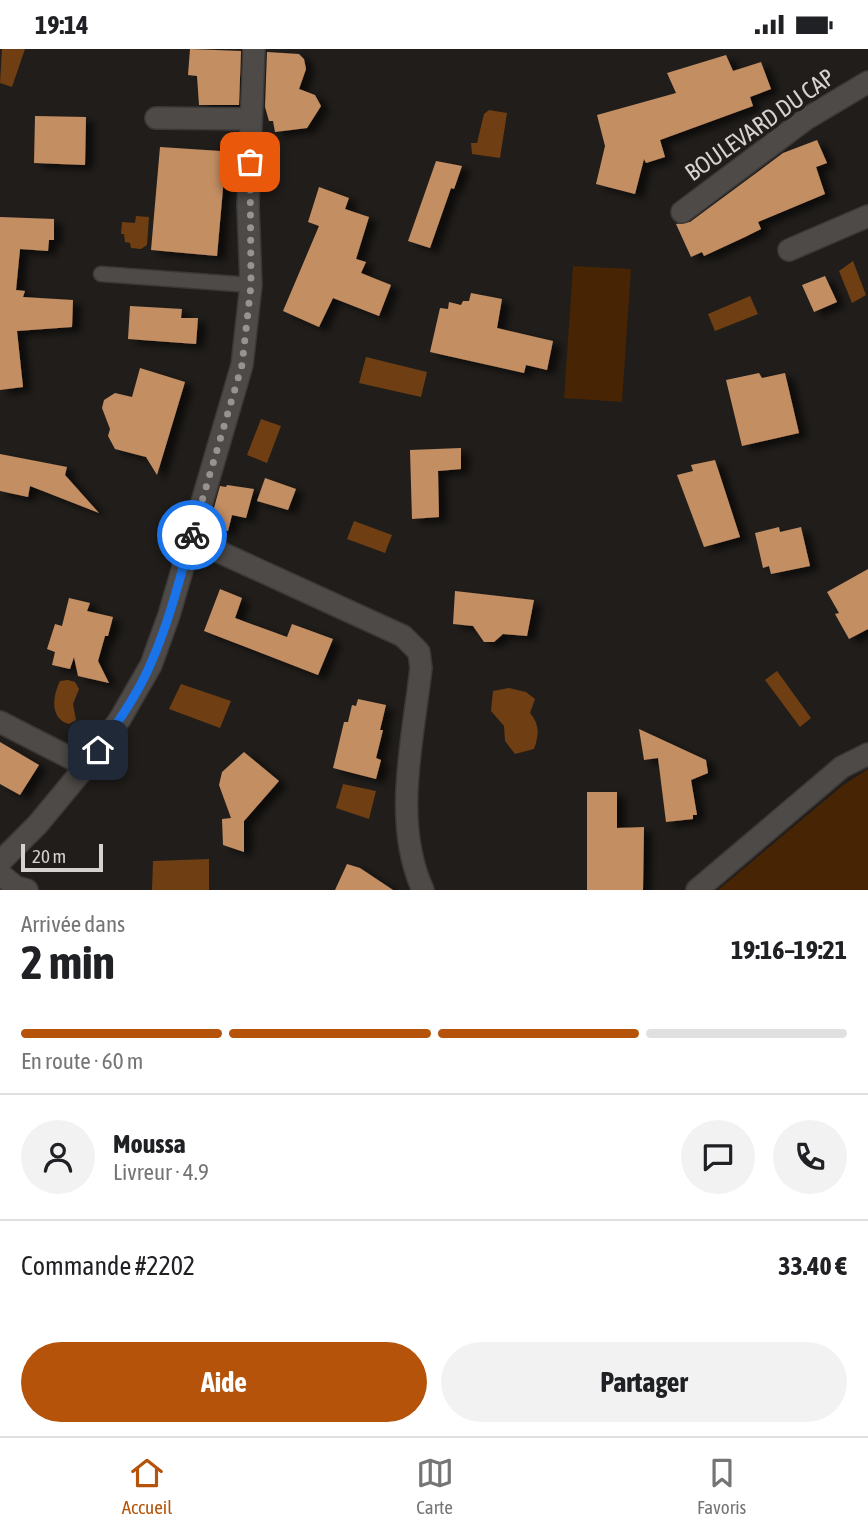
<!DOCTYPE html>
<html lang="fr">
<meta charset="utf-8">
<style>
:root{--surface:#fff;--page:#f2f2f2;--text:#202124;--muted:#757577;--line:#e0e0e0;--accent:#b45309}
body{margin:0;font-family:"Asap Condensed",sans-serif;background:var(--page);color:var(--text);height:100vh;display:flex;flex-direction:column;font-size:26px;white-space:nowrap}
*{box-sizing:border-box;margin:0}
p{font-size:23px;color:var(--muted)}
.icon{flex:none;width:38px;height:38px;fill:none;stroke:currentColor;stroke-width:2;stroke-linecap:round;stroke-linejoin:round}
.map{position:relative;height:841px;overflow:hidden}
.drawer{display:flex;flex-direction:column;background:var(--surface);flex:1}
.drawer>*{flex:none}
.scale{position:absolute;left:21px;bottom:18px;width:82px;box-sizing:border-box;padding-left:7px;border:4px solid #d5d2d1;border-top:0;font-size:19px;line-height:24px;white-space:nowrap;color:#d5d2d1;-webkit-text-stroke:5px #201d1a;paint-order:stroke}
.pin{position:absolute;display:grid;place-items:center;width:60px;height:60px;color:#fff;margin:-30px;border-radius:14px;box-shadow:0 4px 10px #0006}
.courier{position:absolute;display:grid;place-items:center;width:70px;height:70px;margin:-35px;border:5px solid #1a73e8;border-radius:50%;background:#fff;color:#222;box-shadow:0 2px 9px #0007}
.head em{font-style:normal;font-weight:700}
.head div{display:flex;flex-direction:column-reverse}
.head{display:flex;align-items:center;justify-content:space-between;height:119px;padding:0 21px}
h1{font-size:46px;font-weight:700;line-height:52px}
.bar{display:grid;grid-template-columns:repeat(4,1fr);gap:10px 7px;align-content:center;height:84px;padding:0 21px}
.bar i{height:9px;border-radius:5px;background:var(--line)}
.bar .selected{background:var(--accent)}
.bar p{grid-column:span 4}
.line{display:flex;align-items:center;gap:18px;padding:0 21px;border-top:2px solid var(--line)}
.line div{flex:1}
.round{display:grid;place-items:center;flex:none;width:74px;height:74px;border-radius:37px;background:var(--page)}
.button{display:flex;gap:14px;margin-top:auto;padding:14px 21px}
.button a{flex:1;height:80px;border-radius:42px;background:var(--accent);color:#fff;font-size:28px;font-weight:700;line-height:80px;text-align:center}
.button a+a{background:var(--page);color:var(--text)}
.status{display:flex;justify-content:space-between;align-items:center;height:49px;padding:0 35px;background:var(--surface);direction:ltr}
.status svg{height:19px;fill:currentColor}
.tabs{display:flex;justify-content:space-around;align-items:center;height:98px;border-top:2px solid var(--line);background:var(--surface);font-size:19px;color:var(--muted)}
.tabs a{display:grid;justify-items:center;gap:4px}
.tabs .selected{color:var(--accent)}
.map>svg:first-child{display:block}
.green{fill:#472403}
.water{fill:#6f3f13}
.building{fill:#c48e64;filter:url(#shadow)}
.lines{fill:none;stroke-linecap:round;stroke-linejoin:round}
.lane-casing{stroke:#3b3837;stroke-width:17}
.street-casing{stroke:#3b3837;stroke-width:24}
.lane{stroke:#4e4a47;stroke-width:14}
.street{stroke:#4e4a47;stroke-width:21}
.done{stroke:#969391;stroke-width:7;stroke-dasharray:0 12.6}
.route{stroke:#1a73e8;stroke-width:9}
.labels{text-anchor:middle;stroke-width:7;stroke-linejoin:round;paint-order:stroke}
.street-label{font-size:24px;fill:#d5d2d1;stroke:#201d1a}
</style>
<div class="status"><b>19:14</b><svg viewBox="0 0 49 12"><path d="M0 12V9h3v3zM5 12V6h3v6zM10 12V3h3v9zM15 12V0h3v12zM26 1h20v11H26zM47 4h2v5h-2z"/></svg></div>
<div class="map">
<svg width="868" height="841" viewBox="0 0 868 841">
<defs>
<filter id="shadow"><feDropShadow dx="8" dy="4.5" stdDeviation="3.5" flood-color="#0009"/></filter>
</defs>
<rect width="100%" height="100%" fill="#201d1a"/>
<path class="green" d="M573 217 631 220 622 353 564 349Z
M868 720V841H718L842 737Z"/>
<path class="water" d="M2 0H25L12 38 0 34Z
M489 61 507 64 500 109 472 105 471 94H477L484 65Z
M136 167 149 168 147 196 141 200 131 199 130 194 125 193 124 185H121L122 173 135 174Z
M853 212 866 246 852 254 839 222Z
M750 247 758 265 715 282 708 265Z
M366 308 427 323 421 348 359 334Z
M261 370 281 377 267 414 247 406Z
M354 472 392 486 385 504 347 490Z
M777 622 811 669 800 678 765 631Z
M68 631 75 633 79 640 73 655 76 671 69 675C50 670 52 648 60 632Z
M181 635 231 652 220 679 169 660Z
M509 639 526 643 535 650 530 664C540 676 539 686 534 700L515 705 505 692 504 677 491 662 493 642Z
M343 735 376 742 369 770 336 759Z
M209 810V841H152L153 812Z"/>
<path class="building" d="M190 0 241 2 239 56H199L197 27 188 26Z
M267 3 299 5 304 10 306 20 299 40 315 46 321 57 307 79 275 83 273 72H269L265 58Z
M726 6 733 22 761 13 771 40 750 48 753 57 660 91 665 108 646 114 644 110 635 145 596 135 605 97 597 66 676 44 667 24Z
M35 67 86 68 85 116 34 114Z
M817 91 827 114 816 118 825 145 758 173 761 180 745 188 704 207 702 203 691 208 676 175 690 173 783 104Z
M160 98 221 102 220 116 225 117 217 207 151 201Z
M436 112 462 117 454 140 451 139 430 199 408 192Z
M319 138 349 149 345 160 369 168 356 210 366 213 361 224 391 236 379 267 333 249 319 278 283 262 319 177 308 173Z
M0 168 54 170V191H49L48 202 20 200 16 241 25 242 23 248 73 251 72 278 17 282 23 338 0 341Z
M825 227 837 253 814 263 802 236Z
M471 244 502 250 497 279 553 292 547 321 526 316 524 324 430 303 440 259 448 260 449 253 461 256 463 252H469Z
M130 257 182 260 181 269H198L196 295 128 290Z
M140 319 185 333 157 426 146 408 115 400 108 387 110 380 102 359 104 351 115 344 132 348Z
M759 324 762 329 785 324 799 384 742 397 726 331Z
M461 399V420L438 422 439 468 412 470 410 401Z
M0 405 67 418 65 426 99 464 30 437 28 448 0 442Z
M715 411 740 488 704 498 677 426 693 422 691 416Z
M265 429 296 440 288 461 257 452Z
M227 436 254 440 246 469 232 466 228 482 209 477 220 437 226 438Z
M779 478 780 483 801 478 810 517 771 525 769 517 763 519 755 484Z
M868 520V580L849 590 835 565 839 564 827 543Z
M220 540 242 549 235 569 287 588 292 575 333 590 318 626 204 582Z
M455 542 534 551 527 587 503 585 494 593H484L473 577 453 575Z
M69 549 90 554 87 562 113 568 108 587H105L98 612 109 634 78 627 74 608 70 620 52 616 55 603 47 600 55 575 62 577Z
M358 650 386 656 380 681H383L376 709 381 711 376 730 333 719 344 673H348L352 656 356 657Z
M639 680 706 711 708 724 691 731 697 766H693V770L666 773 658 709 644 711Z
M0 693 39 716 20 746 0 735Z
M244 703 279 732 244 772V803L223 796 222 770 231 769 219 736 222 723Z
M587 743H617V779L644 778 643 841H587Z
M347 815 360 819 393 841H335Z"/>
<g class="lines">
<g class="lane-casing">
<path id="lane" d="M101 225 251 236"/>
</g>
<g class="street-casing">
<path id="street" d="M156 69 251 70
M682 163 806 70 868 33
M789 201 868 167
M191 490 403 587 419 603 421 619C413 691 392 773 423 841
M0 673 86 717
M0 813 38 775 86 717 120 670 151 616 169 566 242 316 251 236 248 156 254 0
M0 825 16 838 27 841
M697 841 842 718 868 705"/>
</g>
<use href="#lane" class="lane"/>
<use href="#street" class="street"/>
</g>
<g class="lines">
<path class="done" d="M192 486 242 316 251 236 250 113"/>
<path class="route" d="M98 701C118 674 138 645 151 614 169 573 180 529 192 486"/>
</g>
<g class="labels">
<g class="street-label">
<text transform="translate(760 76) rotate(-35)" y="8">BOULEVARD DU CAP</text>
</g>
</g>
</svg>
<div class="scale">20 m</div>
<div class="pin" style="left:250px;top:113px;background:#ea580c"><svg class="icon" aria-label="bag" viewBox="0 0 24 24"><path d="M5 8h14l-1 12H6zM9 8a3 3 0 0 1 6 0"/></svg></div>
<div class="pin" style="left:98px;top:701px;background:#1f2937"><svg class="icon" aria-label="home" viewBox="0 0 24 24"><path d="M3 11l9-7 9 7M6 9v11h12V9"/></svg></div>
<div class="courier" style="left:192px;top:486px"><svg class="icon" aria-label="bike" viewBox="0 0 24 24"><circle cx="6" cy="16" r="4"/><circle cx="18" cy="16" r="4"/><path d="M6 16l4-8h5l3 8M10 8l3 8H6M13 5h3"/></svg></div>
</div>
<section class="drawer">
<div class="head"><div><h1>2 min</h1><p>Arrivée dans</p></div><em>19:16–19:21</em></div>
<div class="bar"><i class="selected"></i><i class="selected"></i><i class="selected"></i><i></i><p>En route · 60 m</p></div>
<div class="line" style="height:126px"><a class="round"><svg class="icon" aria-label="person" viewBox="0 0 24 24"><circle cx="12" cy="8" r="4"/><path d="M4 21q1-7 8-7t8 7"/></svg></a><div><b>Moussa</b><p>Livreur · 4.9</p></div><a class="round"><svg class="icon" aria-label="chat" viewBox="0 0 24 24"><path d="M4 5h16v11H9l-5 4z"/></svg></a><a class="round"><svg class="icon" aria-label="phone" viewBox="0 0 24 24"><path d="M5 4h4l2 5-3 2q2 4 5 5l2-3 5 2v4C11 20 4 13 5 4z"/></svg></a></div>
<div class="line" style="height:91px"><div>Commande #2202</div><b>33.40 €</b></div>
<div class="button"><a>Aide</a><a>Partager</a></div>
</section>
<nav class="tabs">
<a class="selected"><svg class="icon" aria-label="home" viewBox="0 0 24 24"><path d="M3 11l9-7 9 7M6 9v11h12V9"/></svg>Accueil</a>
<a><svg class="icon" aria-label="map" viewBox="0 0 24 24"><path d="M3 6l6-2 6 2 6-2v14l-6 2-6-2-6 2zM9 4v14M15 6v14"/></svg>Carte</a>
<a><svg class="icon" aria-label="saved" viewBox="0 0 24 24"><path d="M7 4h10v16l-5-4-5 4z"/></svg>Favoris</a>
</nav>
